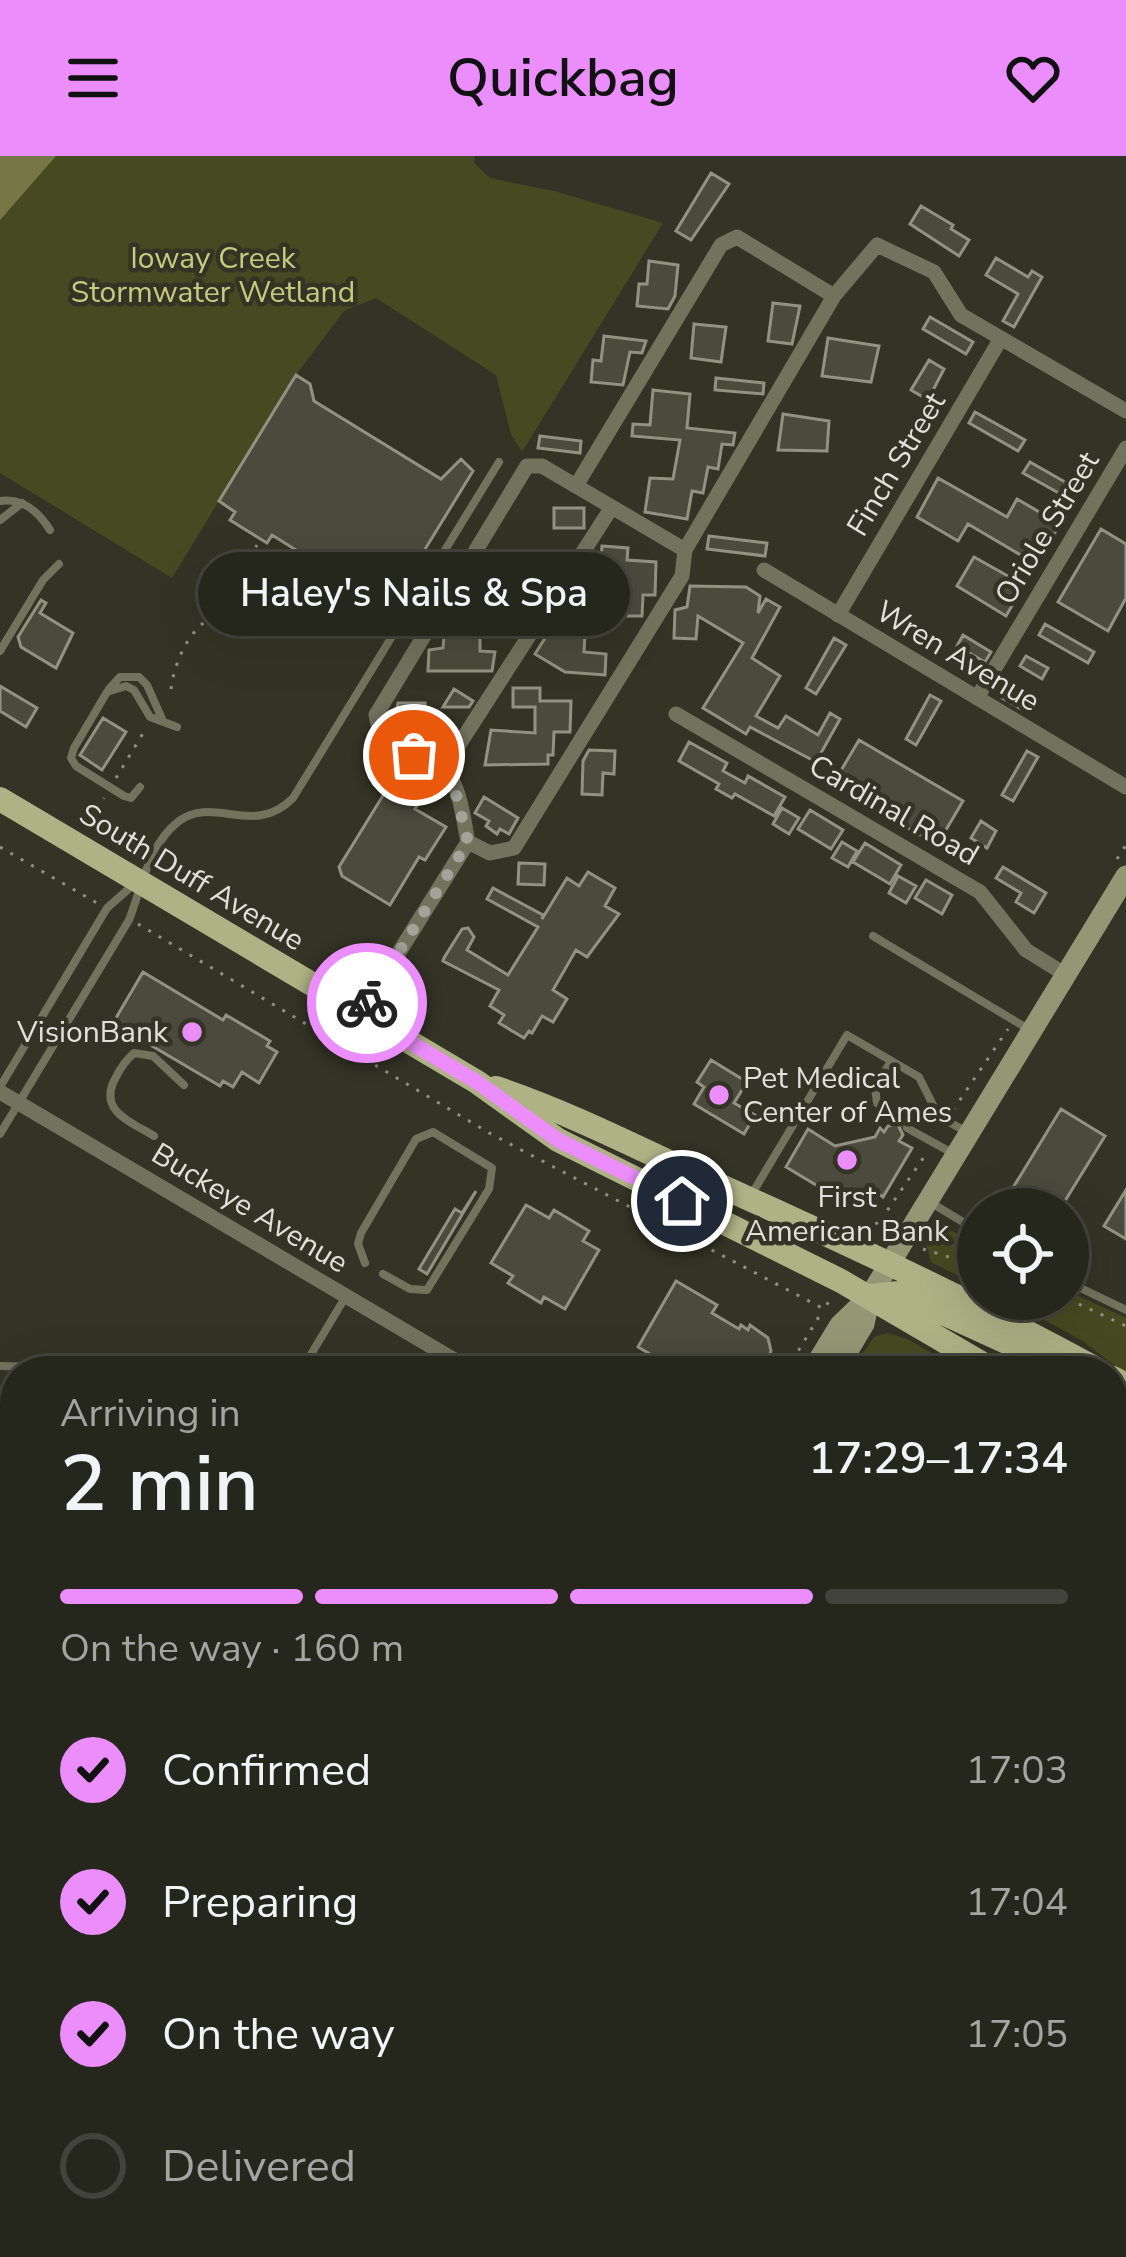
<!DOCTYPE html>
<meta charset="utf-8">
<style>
:root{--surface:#26271c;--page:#323329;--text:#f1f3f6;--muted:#a4a5a3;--line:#42443b;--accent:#eb8dfb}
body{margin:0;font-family:"Nunito Sans",sans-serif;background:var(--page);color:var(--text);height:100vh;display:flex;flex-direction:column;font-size:45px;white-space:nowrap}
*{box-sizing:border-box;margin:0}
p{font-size:39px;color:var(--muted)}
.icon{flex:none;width:66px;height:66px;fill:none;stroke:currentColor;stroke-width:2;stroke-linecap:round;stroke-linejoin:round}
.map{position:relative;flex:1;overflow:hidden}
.panel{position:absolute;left:0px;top:1200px;width:1128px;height:903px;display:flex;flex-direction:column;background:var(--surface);border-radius:48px 48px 0 0;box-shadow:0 12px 48px #0002,0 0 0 3px var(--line)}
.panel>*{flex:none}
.tools{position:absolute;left:957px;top:1032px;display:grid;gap:24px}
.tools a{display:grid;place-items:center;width:132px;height:132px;border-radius:50%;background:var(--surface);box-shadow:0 12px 48px #0002,0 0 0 3px var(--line);font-size:60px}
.pin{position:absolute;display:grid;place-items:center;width:102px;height:102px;color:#fff;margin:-51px;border:6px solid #fff;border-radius:50%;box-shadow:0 3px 12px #0007}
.courier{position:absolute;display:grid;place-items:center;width:120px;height:120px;margin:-60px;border:9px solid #eb8dfb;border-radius:50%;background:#fff;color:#222;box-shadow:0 3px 15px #0007}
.bubble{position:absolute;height:84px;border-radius:42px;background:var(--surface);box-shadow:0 12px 48px #0002,0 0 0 3px var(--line);font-size:39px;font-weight:600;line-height:84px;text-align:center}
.head em{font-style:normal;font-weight:600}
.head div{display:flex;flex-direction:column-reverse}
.head{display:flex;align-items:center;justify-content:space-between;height:204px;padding:0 60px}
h1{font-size:78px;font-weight:600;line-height:90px}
.bar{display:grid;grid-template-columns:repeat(4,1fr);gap:18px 12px;align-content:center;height:144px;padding:0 60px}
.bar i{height:15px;border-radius:9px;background:var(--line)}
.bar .on{background:var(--accent)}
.bar p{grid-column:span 4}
ol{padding:0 60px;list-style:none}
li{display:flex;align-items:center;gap:36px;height:132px}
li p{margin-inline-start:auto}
li .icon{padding:12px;border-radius:50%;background:var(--accent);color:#111;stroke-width:4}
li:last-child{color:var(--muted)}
li i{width:66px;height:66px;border:6px solid var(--line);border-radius:50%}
header{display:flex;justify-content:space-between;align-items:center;height:156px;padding:0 60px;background:var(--accent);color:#111;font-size:54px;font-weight:600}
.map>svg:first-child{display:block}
.green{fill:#474920}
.water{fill:#757845}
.building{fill:#4a4b3c;stroke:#919382;stroke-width:3}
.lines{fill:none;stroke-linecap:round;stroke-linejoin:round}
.path{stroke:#909185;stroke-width:3;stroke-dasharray:3 9;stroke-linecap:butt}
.lane{stroke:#71735d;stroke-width:8}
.street{stroke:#71735d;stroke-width:15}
.secondary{stroke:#949774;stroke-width:21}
.primary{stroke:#aeb285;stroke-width:24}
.done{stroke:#a3a499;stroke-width:12;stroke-dasharray:0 21.6}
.route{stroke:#eb8dfb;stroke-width:15}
.poi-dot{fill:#eb8dfb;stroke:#333425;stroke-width:4.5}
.labels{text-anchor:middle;stroke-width:9;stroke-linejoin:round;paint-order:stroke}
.park-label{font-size:30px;fill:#c6cb7c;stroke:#333425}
.street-label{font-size:30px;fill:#e0e1d8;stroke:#333425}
.poi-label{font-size:30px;fill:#e0e1d8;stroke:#333425;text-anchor:end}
</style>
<header><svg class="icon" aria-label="menu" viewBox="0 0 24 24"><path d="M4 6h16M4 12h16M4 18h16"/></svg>Quickbag<svg class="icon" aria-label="heart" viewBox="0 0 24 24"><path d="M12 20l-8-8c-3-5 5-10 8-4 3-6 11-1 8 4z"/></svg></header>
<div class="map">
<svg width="1126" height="2101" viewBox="0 0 1126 2101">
<rect width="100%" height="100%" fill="#333425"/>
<path class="green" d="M0 0H475L474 7 490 22 558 36 663 67 522 296 511 278 496 219 376 142 344 155 296 219 172 422 0 317Z
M944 1072 978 1086V1130L931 1106 926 1088 934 1075Z
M1068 1135 1126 1162V1218L1081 1184 1006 1143H1068Z
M888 1177 909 1184 963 1215H851L874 1181Z
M1113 1302 1126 1309V1365L1113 1357Z
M0 1769 15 1778V1867L0 1892Z"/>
<path class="water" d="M0 0H56L0 64Z"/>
<path class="building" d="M711 17 729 28 691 84 676 75Z
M921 50 953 69 951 73 969 84 959 100 910 68Z
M996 102 1028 121 1032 115 1042 121 1014 171 1003 165 1018 138 986 119Z
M649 105 678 109 675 140 668 153 637 150 639 128H647Z
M773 147 800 150 792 188 768 185Z
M930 161 973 186 966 198 923 173Z
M694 168 726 171 721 206 691 202Z
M604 180 646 185 642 197 630 196 623 229 591 226 593 204 601 205Z
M828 182 879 190 871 226 822 220Z
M929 204 944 213 928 244 911 234Z
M296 219 310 228 314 245 441 323 461 303 473 315 389 452 272 379 267 387 230 364 235 356 219 345Z
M716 222 764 227 763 238 715 234Z
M653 234 690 238 687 272 735 277 733 289 722 288 718 313 708 311 703 337 692 335 687 363 645 356 650 322 673 323 680 284 632 280 633 268 650 269Z
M975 256 1025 284 1018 295 969 267Z
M783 258 829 265 827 295 778 294Z
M540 280 581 285 580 297 538 292Z
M1030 306 1079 334 1073 345 1023 317Z
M938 322 1007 361 1017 343 1060 368 1036 408 968 368 958 385 917 361Z
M554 352H584V372H554Z
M1101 373 1126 388V442L1108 475 1058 446Z
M709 380 767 387 765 400 707 393Z
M602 390 628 392 627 404 656 406 655 439H643L642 460H586L584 496 606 498 605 519 565 516 535 498 554 468 562 469 565 446 619 448 621 411 600 410Z
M489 395 551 399 550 419H535V449L525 465 480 464V495L495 496 492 515H428L429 494 443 492 445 468H460L461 442 474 441 475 419 487 417Z
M974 401 1024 429 1006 460 957 430Z
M690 430 746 431 760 440 758 457 766 443 780 451 752 502 780 520 756 560 778 572 786 560 818 579 830 557 840 563 816 606 750 571 746 578 703 552 743 487 698 460 696 483 674 482 675 454 687 451Z
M41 444 46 447 40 457 73 477 56 512 21 491 18 481Z
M1045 468 1094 496 1088 507 1039 479Z
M963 479 991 496 985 506 957 490Z
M834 482 846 489 816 538 806 532Z
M1026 500 1048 512 1042 523 1020 510Z
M0 530 37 552 26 571 0 555Z
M513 532H540V545H571L570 576H554L553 599H548V608L485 609 491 574 535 577V551H513Z
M1008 532 1029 544 1023 554 1002 542Z
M454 533 473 545 469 551H443Z
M930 539 941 545 916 589 906 583Z
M398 547H425L424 573 393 570Z
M103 562 126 576 102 614 80 599Z
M431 569 448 571 434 594 421 587Z
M859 584 963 645 937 689 833 628Z
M689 586 727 607 723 615 745 627 748 620 785 641 774 660 735 638 732 642 716 633 719 628 679 605Z
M589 594 615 595 614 618 603 617 602 639 582 638 583 605Z
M1027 595 1038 601 1013 645 1002 639Z
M395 620 424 638 415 653 446 671 425 704 419 701 390 749 342 720 339 711Z
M484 641 518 662 509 678 500 673 497 678 486 670 489 665 475 657Z
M782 652 799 662 789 678 773 668Z
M810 654 843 674 831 693 798 673Z
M981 665 996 675 987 692 971 682Z
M842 686 857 695 848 711 832 702Z
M865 687 901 709 890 728 853 706Z
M519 707 545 708 544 729 518 728Z
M1003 711 1046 737 1034 757 1016 746 1021 737 996 722Z
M588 716 615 732 605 750 619 758 587 801 576 794 553 834 567 843 553 866 542 860 532 877 529 875 524 882 499 867 504 859 490 850 499 834 443 805 444 802 462 773 468 772 474 781 467 794 508 819 538 771 487 743 493 732 543 759 542 763 567 722 579 730Z
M898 720 916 730 906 747 889 737Z
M926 724 952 739 942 758 915 742Z
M143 816 223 864 226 859 270 885 267 890 277 896 259 927 242 916 233 931 223 925 220 930 113 867Z
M711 904 747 926 734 947 755 959 744 978 694 948 704 931 697 926Z
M901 951 915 959 899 971 903 979 899 985 912 992 883 1041 879 1038 870 1047 851 1050 786 1011 808 973 835 990 875 981 880 972 884 976 888 970 900 968Z
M1061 953 1105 980 1060 1053H1000Z
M1126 1034V1083L1104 1070Z
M476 1035 427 1118 419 1113 455 1053 462 1057Z
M526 1049 549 1062 554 1054 589 1075 583 1085 599 1094 565 1153 544 1141 541 1147 508 1127 513 1120 491 1107Z
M676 1125 717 1149 712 1157 739 1173 741 1169 748 1174 750 1169 768 1182 771 1195 763 1215H679L638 1191Z
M15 1544V1634L0 1626V1570Z
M1113 1554 1126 1562V1644L1113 1636Z
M1113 1829 1126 1837V1872L1113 1893Z
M15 1892V2009L11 2007 2 2032 0 1910Z
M141 2088H220L216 2093 228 2101H158Z
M353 2088H393L414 2101H345Z
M928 2088H1047L1068 2101H949Z"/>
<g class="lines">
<path class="path" d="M171 533C174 508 188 474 212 461L257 389
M116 622 145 574
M91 663 104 642
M0 691 97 747
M1117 703 1126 689
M138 768 491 978 824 1153 831 1142
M953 954 1008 873
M889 1071 880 1065 926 998
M869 1076 868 1073 880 1065
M923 1093 978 1110
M1068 1143 1126 1170
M786 1215 823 1154
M260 2101 268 2088"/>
<path class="lane" d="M0 345C23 342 38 355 50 374
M0 364 22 347
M0 495 43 424 59 408
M109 533 120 521H139L147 529 163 565
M140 631 131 642 124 640 76 610 71 602 74 592 107 536 126 530 134 534 150 561 177 571
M873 780 1030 874
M891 905 875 931 877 947 893 963
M0 931 107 752 133 729
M907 972 954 998
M0 978 129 764C142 731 148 689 179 665 214 639 254 682 293 642L499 306
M154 980C129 965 97 954 116 921 121 911 126 904 134 897L153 900 184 929
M753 1036 847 879 919 921 935 953 947 965 969 977
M933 1048 978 1075
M365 1107 358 1088 361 1077 416 983 433 976 492 1012 489 1033 427 1134 410 1133 383 1118
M1068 1126 1126 1154
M0 1210 177 1215
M301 1215 346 1140
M0 1443 15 1452"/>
<path class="street" d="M576 330 721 89 737 81 834 140
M685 394 542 310H527L376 559C381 600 437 595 454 628 462 645 464 667 468 686L490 697 514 692 682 420 685 394 834 140 877 89 934 116 961 159 1126 255
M764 414 1126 631
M838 459 1000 184
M977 542 1126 292
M676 558 980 736 1026 794 1066 819
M442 615 612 351
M361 857 468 686
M0 936 473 1215
M0 2080 15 2056
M115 2088 127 2101
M83 2101 95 2088
M879 2101 887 2088"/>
<path class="secondary" d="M812 1215 840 1169 870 1140 1126 720
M836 1215 864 1168 870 1140
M289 2101 297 2088"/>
<path class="primary" d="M0 643 477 926 558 984 841 1125 995 1215
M496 932C571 957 642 994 714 1027 845 1086 974 1146 1100 1215
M870 1140 899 1137 1070 1215
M1113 1222 1126 1229
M1113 1285 1126 1293"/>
</g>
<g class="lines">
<path class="done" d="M367 847 468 686 453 626 414 599"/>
<path class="route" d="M367 847 361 857 477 926 558 984 682 1045"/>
</g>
<g class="poi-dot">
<circle cx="192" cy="876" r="12"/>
<circle cx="719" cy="939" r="12"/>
<circle cx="847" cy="1004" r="12"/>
</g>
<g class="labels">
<g class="park-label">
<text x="213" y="112">Ioway Creek<tspan x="213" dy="34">Stormwater Wetland</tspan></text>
</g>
<g class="street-label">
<text transform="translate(896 308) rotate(-59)" y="10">Finch Street</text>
<text transform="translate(1047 372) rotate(-59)" y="10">Oriole Street</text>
<text transform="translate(958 500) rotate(31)" y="10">Wren Avenue</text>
<text transform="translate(894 654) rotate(30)" y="10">Cardinal Road</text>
<text transform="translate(192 721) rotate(31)" y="10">South Duff Avenue</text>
<text transform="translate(250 1052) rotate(31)" y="10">Buckeye Avenue</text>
</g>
<g class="poi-label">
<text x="168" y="886">VisionBank</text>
<text x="743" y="932" text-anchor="start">Pet Medical<tspan x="743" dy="34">Center of Ames</tspan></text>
<text x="847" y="1051" text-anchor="middle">First<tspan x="847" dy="34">American Bank</tspan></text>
</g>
</g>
</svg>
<div class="tools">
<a><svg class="icon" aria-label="locate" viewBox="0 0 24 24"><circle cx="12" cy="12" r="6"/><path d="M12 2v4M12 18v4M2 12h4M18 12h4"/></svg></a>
</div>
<div class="pin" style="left:414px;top:599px;background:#ea580c"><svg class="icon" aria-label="bag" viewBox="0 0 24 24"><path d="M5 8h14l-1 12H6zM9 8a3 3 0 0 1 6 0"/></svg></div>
<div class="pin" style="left:682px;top:1045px;background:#1f2937"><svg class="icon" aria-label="home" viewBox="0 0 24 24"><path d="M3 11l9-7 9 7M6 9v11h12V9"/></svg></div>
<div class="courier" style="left:367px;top:847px"><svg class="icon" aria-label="bike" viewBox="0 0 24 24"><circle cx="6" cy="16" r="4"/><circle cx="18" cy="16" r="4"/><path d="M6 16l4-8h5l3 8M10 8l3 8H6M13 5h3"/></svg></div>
<div class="bubble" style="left:198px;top:396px;width:432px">Haley's Nails &amp; Spa</div>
<section class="panel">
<div class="head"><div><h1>2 min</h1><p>Arriving in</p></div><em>17:29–17:34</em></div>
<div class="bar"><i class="on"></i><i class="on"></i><i class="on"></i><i></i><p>On the way · 160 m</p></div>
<ol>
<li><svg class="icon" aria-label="check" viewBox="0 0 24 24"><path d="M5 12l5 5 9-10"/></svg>Confirmed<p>17:03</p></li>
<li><svg class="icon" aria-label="check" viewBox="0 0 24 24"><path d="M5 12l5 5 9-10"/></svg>Preparing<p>17:04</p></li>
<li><svg class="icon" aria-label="check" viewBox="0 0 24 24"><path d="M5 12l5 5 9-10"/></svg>On the way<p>17:05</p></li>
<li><i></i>Delivered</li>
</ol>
</section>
</div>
